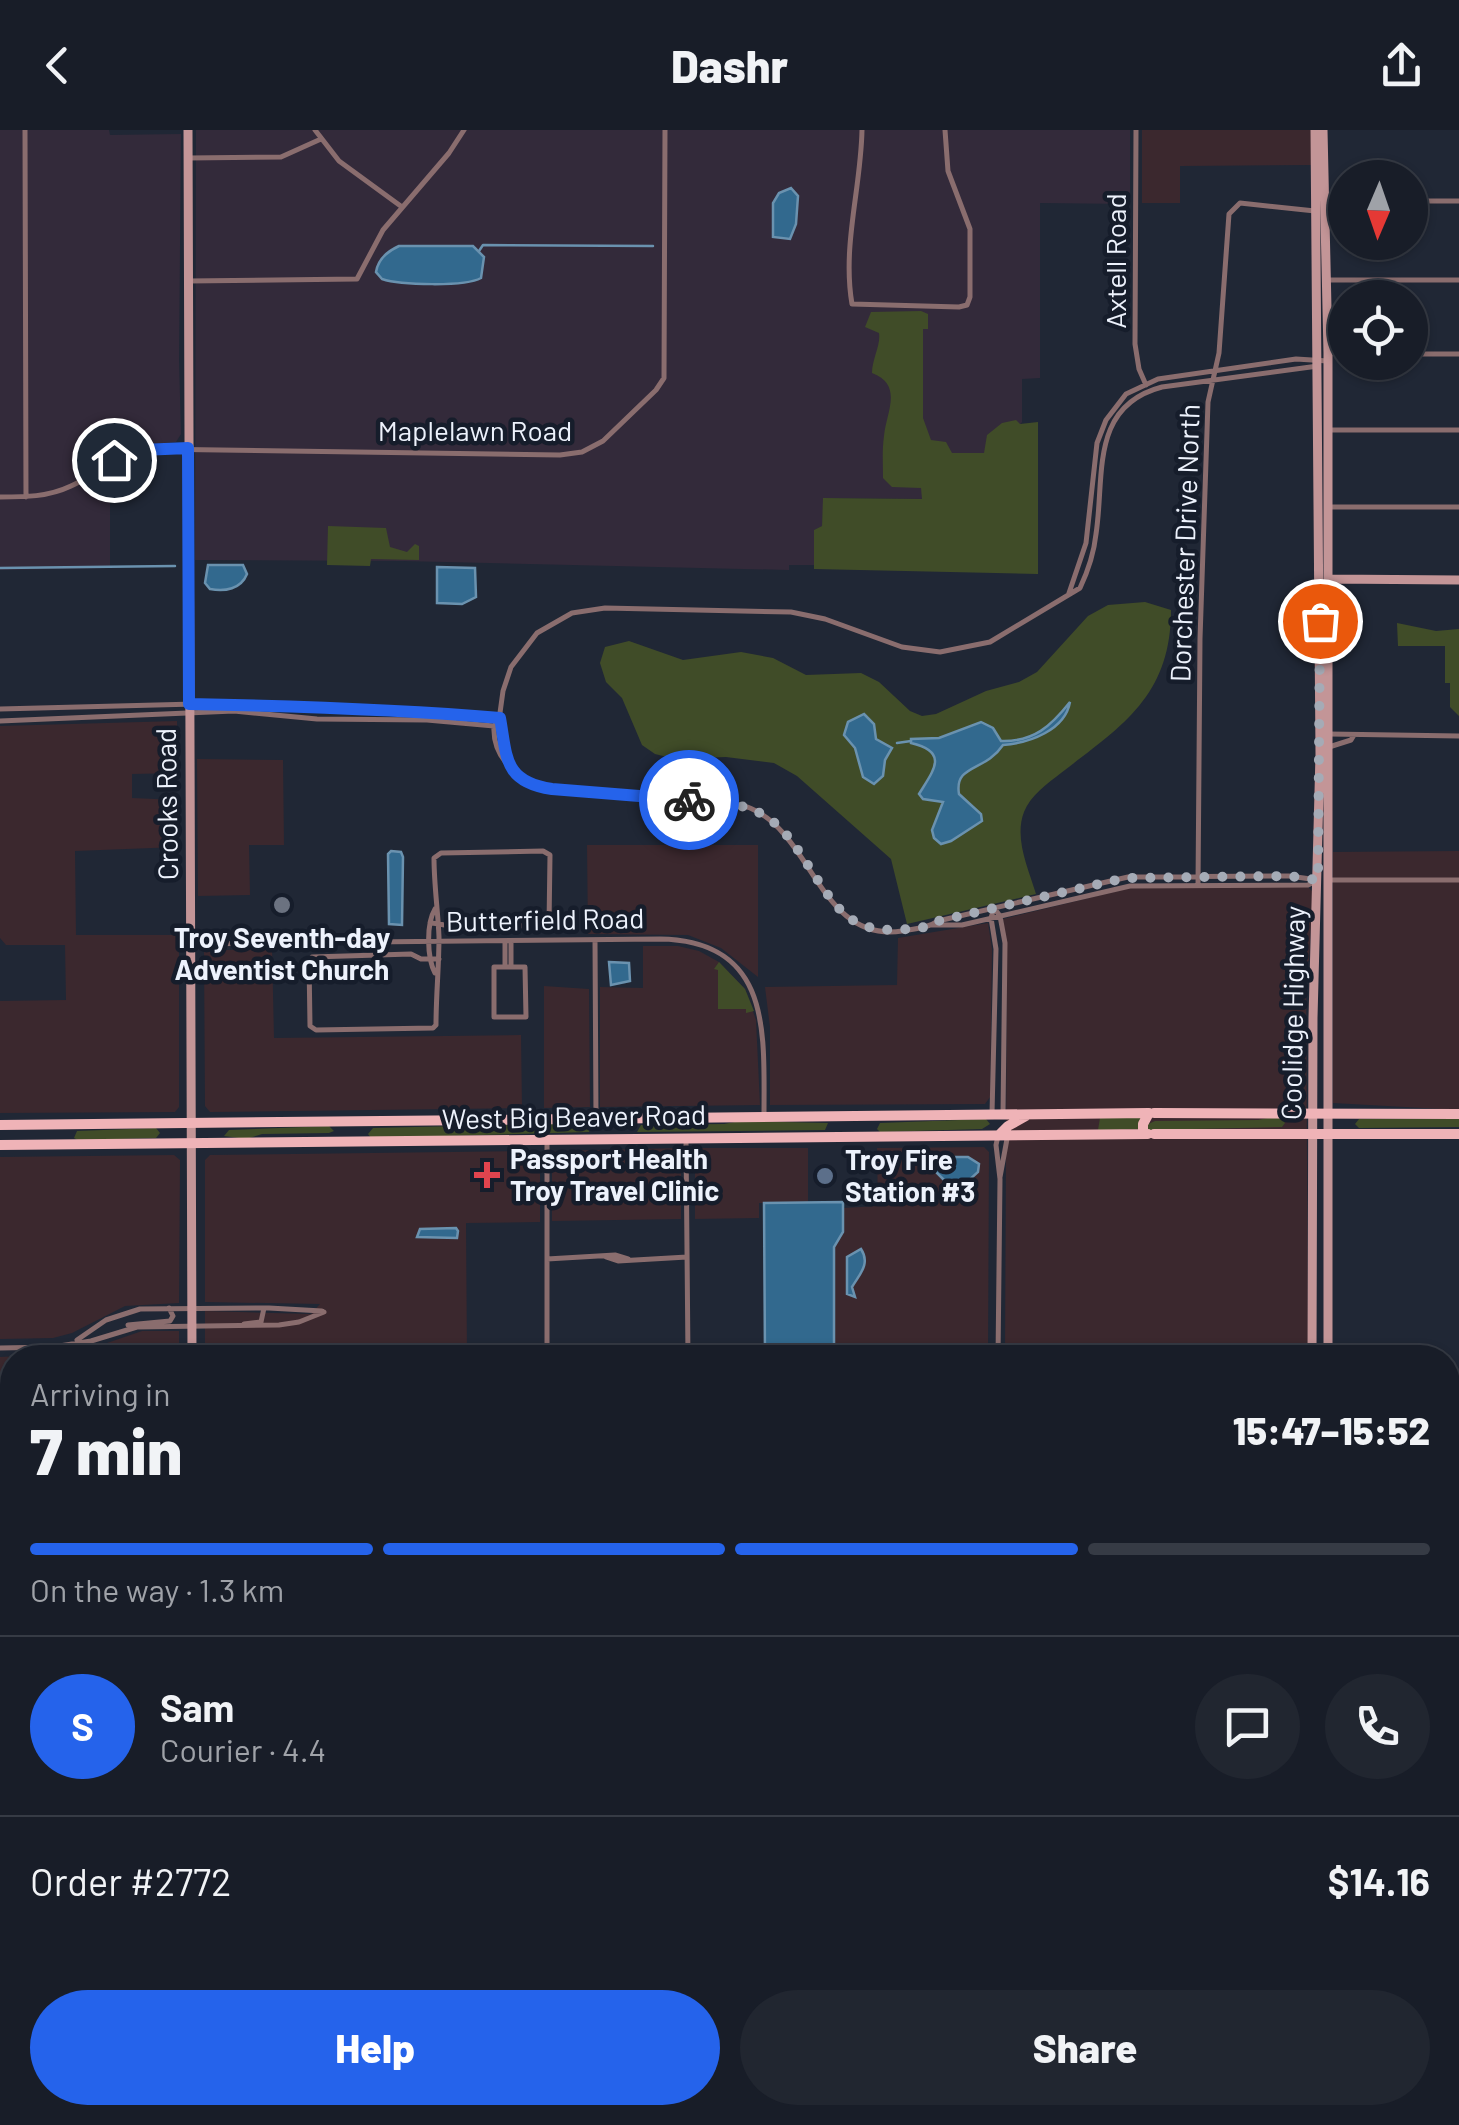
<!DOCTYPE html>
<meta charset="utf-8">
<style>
:root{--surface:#181d28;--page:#212630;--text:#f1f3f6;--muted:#9fa2a8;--line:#363b45;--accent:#2563eb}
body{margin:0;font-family:Barlow,sans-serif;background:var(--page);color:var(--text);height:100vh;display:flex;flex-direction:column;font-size:38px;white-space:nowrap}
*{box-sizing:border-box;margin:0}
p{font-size:32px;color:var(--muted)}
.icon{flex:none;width:55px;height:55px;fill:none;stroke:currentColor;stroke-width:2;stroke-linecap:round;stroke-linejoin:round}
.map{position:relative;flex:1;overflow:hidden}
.details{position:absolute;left:0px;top:1215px;width:1460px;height:780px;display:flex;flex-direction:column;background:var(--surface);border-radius:40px 40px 0 0;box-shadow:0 2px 8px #0004,0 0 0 2px var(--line)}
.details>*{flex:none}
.needle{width:65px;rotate:182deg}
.buttons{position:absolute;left:1328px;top:30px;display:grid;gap:20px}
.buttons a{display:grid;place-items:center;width:100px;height:100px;border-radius:50%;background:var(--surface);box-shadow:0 2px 8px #0004,0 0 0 2px var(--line);font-size:50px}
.pin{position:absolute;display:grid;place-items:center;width:85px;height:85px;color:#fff;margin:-42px;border:5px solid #fff;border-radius:50%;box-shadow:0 2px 10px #0007}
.courier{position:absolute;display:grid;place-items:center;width:100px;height:100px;margin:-50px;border:8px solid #2563eb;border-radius:50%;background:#fff;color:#222;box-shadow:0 2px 12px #0007}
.overview em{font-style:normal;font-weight:800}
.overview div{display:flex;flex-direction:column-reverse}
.overview{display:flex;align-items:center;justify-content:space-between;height:170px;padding:0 30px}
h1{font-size:65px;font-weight:800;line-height:75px}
.bar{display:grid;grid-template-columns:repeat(4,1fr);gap:15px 10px;align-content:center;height:120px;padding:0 30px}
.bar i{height:12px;border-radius:8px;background:var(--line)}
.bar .on{background:var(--accent)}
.bar p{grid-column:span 4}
.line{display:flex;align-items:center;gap:25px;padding:0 30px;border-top:2px solid var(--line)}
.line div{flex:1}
.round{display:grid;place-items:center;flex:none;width:105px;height:105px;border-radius:52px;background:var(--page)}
.action{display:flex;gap:20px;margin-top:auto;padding:20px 30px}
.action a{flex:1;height:115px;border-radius:60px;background:var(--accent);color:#fff;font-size:40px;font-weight:800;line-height:115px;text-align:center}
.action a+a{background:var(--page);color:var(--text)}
header{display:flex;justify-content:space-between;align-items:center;height:130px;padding:0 30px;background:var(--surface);font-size:45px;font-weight:800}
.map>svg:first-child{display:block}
.commercial{fill:#3b282e}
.industrial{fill:#332a3a}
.green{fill:#404c28}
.water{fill:#32698e;stroke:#6a92af;stroke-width:2.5}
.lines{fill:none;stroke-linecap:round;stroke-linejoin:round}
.stream{stroke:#6a92af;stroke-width:2.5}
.street{stroke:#8a6d6e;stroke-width:5}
.secondary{stroke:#c39597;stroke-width:9}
.primary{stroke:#efb3b7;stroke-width:10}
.done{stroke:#a5abb6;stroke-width:10;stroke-dasharray:0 18}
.route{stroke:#2563eb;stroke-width:12}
.worship-dot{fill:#6b7280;stroke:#161d2b;stroke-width:4}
.health-dot{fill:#e0444e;stroke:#161d2b;stroke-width:4}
.service-dot{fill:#5c6f8a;stroke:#161d2b;stroke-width:4}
.labels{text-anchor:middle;stroke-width:9;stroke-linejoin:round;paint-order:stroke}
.street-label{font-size:28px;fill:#edf2fc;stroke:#161d2b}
.poi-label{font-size:28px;font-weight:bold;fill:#edf2fc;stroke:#161d2b;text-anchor:start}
</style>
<header><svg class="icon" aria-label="back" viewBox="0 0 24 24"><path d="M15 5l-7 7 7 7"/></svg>Dashr<svg class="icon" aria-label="share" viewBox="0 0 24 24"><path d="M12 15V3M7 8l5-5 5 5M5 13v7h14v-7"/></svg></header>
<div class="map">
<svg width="1459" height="1995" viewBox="0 0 1459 1995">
<rect width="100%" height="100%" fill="#202735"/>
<path class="commercial" d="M1142 0H1312V35L1180 36V73H1142Z
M177 591 178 643 132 644V668L178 670V717L75 721 76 805H179V977L175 982 0 983V871L66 870 65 815H6L0 808V596Z
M197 629 283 630 284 715H249L250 765 198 766Z
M587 715H758V847L721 818 688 805 588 804Z
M1459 721V980L1333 973V722Z
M1307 756 1313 762 1309 830 1306 834 1308 1227H1005L1007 819 1003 789 1130 758Z
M988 793 992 819 990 967 985 974 770 975V897L765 857 897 855 898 808Z
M643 816H678L699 821 719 832 745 859 756 890 760 975 600 977V857L643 858Z
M272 818 274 908 521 905 522 978 210 982 205 976 204 821Z
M544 856 589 859 590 977 544 978Z
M984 1017 989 1022 988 1227 834 1228 835 1113 843 1102V1078L878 1076 877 1018Z
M681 1018V1089L552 1091V1021Z
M695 1018H808V1072L759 1073V1088L695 1089Z
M540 1021V1092L466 1093 467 1227H205V1181L311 1184 320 1174 205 1172V1030L210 1025Z
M174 1025 180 1030 179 1173 125 1176 72 1203 53 1208 0 1209V1027Z
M142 1201H179V1227L12 1228V1320H0V1227L78 1223Z
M1448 1249H1459V1370H1448Z"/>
<path class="industrial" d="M0 0H109L110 5 181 4 179 230 181 304 176 312 142 315 110 328V438L0 440Z
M196 0H1130V74L1040 73V248L1022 249V292L973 357H922V369L824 368 822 396 814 400V435H789V440L403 431 195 430Z"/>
<path class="green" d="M871 182 921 181 928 184V199H923V288L931 310 946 312 952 323H984L987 305 1002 293 1016 290 1020 294 1038 292V444L814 439V400L822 396 823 368 922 369 921 358 892 357 883 348C883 334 882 320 884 306 886 283 904 255 872 243 872 229 881 215 879 203L865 197Z
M328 396 386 398 390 417 407 422 415 414 419 416V430L371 429 370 436 327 435Z
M1145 472 1171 480C1171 566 1122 596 1061 643 1048 653 1030 666 1024 682 1014 708 1028 738 1036 764L907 794 891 729 797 646 774 633 726 627 675 629 655 624 642 615 622 568 606 552 600 533 605 517 629 511 683 530 741 522 773 528 806 545 861 543 879 552 910 581 922 586 936 584 986 561 1019 552 1037 542 1088 486 1108 475Z
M1397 493 1436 501 1459 499V586L1450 577V553H1445V516H1398Z
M719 832 745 859 754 881 746 883V879H718V840L714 839Z
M1272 987 1282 988 1285 993 1282 997 1148 1000 1146 995 1155 991 1258 990Z
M1100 988H1141L1140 999 1098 1000Z
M986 989 990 994 982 999 880 1002 877 999 880 993Z
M1359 989H1459V997L1359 998 1355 994Z
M740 991 828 993 825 1000 637 1002 641 995 724 994Z
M588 993 591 996 589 1002 371 1008 368 1004 373 998Z
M329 996 334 1001 329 1003 262 1004 246 1009 224 1006 229 1000Z
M156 998 160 1003 156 1008 78 1010 74 1008 77 1001Z
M1459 1527V1575L1448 1576V1530Z
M123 1982C139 1986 152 1983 168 1989L169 1995H155L148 1989 140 1995H75L74 1983Z"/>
<path class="water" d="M791 58 798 66 796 94 790 109 773 107V73L779 63Z
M399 116H473L484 127 481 148C465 157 400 155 382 149L376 142C378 129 388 121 399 116Z
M208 435H243L247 444C241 459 225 462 210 459L205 453Z
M437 437 475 438 476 467 462 474 437 473Z
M1070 572C1065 600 1030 613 1003 615 985 642 954 634 959 664L981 684 982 691 951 711 941 714 934 708 932 700 943 672 923 669 919 664C933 641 950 622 911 613V609L939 608 981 592 993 598 1001 611C1034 612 1051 596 1070 572Z
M864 584 874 594 876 609 892 618 885 630 883 646 874 654 863 647 855 618 844 605 848 592Z
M391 721 401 722 403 727 402 795 389 794 388 724Z
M609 832 629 833 630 851 611 855Z
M938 1027H968L979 1034 978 1042 956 1062 932 1038 933 1032Z
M843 1072V1102L834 1117V1227H765L764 1073Z
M456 1098 458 1101 457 1108 417 1107 420 1099Z
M861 1119C871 1134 859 1145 852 1157L855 1167 847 1164V1127Z"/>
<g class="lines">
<path class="stream" d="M479 121 483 115 653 116
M0 438 175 436
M897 613 911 611"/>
<path class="street" d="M25 0 26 367
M315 0 339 31 402 77
M862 0C861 58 842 116 852 174L959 177 967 175 970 167V99L948 41 945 0
M1136 0 1135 214 1139 239 1146 255
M188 28 281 27 321 9
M1410 71H1459
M1325 72 1345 71
M1328 150H1459
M188 151 357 149 383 100 449 23 464 0
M1328 223 1345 224
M1410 224H1459
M1329 300H1459
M0 367C25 367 48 367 71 356 98 344 118 322 149 319L560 325 582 322 603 311 656 260 664 248 665 0
M1329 377H1459
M1069 463 1086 413 1097 313 1106 290 1126 264 1158 249 1296 229 1328 231
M0 579 234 573 500 588
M499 590 494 596C492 629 521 654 552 659 592 662 633 665 674 668 698 670 726 669 750 678 813 704 820 813 902 801 914 799 928 798 938 791L1128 747 1289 746 1318 750
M0 591 234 581 317 589 427 590 494 596
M1329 604 1459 606
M1329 617 1351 610 1354 605
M506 631 499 590 503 561 511 537 537 503 572 483 605 478 791 482 825 489 902 517 940 522 990 512 1080 458C1088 441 1094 423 1096 404 1105 347 1089 276 1162 257L1318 236
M1329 750H1459
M1198 756 1200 509 1208 272 1219 223 1229 84 1240 73 1315 81
M994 778 1000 786 1005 813 1003 985
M435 779C426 794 427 828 435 843
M430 793C441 793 449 797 459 798L549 795 550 725 543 721 441 723 434 728C434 755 438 781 439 807 439 837 436 865 436 895L433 898 316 900 310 896 309 831 312 827 411 824 421 829H439
M932 795H962L1130 756 1308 755 1318 750
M595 810 596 987
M505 811V837
M511 811V837
M191 814 660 809C772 811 764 903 764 985
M494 837H525L526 887H494Z
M992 984 996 819 991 788 994 778
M686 1011 688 1228
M547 1013V1228
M1000 1047 1007 1009
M606 1127 618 1131 687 1127
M547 1129 615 1125 628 1129
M244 1194 261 1192 264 1178
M128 1195 170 1191 173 1186 169 1178
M77 1210 106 1190 140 1179 269 1178 322 1181
M0 1218 53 1217 91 1211 137 1197 279 1195 299 1192 324 1182
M998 1228 1000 1049 996 1015 998 1006
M1448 1243H1459
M0 1356H12
M0 1431 12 1426
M1448 1448 1459 1429
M1448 1484 1459 1485
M0 1490 12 1497
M0 1594H12
M1448 1617H1459
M0 1671H12
M1448 1692H1459
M1448 1773 1459 1776
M0 1800H12
M1448 1857V1862
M0 1879 12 1878
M1448 1960 1459 1950
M390 1982V1995
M710 1982 712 1983
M1048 1982V1995
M1128 1988 1136 1982
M312 1995V1982
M535 1995V1982
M657 1995V1982
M896 1995V1982
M971 1995V1982
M1405 1995 1421 1982"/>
<path class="secondary" d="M188 0 192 1228
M1323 0 1328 223V1228
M1329 449 1459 450
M1312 1228 1313 888 1320 624 1315 0
M189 1982V1995
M770 1995 773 1982
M1316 1995V1982
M1326 1995V1982"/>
<path class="primary" d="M1154 983 1459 984
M0 995 1149 983 1143 994V1004
M1154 1004H1459
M999 1005 1008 996 1026 986
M0 1015 1148 1004"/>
</g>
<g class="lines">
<path class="done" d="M689 670C716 672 742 672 765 686 781 696 792 711 802 726 844 790 851 809 932 796L938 791 1125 748 1289 746 1318 750 1320 491"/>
<path class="route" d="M114 330 141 320 188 318 189 574C293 576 396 579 500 588 507 626 503 652 552 659L689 670"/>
</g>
<circle class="worship-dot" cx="282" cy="775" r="10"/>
<path class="health-dot" d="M482 1030h10v10h10v10h-10v10h-10v-10h-10v-10h10z"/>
<circle class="service-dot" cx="825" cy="1046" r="10"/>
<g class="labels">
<g class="street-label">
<text transform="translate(1116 131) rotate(-90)" y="10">Axtell Road</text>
<text x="475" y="311">Maplelawn Road</text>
<text transform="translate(1185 413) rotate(-88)" y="10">Dorchester Drive North</text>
<text transform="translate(167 674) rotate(-91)" y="10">Crooks Road</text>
<text transform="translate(545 790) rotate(-1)" y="10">Butterfield Road</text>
<text transform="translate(1293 883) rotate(-89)" y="10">Coolidge Highway</text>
<text transform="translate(574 987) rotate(-1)" y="10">West Big Beaver Road</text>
</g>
<g class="poi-label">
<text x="282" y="818" text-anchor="middle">Troy Seventh-day<tspan x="282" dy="32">Adventist Church</tspan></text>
<text x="510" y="1039">Passport Health<tspan x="510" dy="32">Troy Travel Clinic</tspan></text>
<text x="845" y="1040">Troy Fire<tspan x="845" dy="32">Station #3</tspan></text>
</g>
</g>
</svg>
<div class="buttons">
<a><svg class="needle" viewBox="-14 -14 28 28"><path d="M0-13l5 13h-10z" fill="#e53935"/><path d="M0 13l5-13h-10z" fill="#9fa2a8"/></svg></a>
<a><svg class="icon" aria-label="locate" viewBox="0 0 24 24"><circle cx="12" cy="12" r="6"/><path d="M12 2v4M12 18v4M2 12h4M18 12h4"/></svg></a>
</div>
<div class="pin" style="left:1320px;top:491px;background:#ea580c"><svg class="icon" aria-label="bag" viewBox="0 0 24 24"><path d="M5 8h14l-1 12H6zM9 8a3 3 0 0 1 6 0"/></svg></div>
<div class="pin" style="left:114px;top:330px;background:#1f2937"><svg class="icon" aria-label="home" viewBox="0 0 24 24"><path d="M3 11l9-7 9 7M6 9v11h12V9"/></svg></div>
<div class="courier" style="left:689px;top:670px"><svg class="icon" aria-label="bike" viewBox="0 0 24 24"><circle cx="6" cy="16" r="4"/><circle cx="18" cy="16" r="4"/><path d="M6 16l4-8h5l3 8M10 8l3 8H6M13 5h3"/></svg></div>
<section class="details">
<div class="overview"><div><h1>7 min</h1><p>Arriving in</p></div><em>15:47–15:52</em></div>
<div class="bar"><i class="on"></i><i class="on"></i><i class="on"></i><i></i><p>On the way · 1.3 km</p></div>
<div class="line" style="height:180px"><b class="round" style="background:var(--accent);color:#fff">S</b><div><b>Sam</b><p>Courier · 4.4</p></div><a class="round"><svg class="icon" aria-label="chat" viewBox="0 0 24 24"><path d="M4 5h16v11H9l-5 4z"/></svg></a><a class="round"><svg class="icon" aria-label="phone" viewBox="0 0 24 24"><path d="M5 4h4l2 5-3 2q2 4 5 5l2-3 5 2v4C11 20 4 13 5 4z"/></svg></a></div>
<div class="line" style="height:130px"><div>Order #2772</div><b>$14.16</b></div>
<div class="action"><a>Help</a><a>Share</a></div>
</section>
</div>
